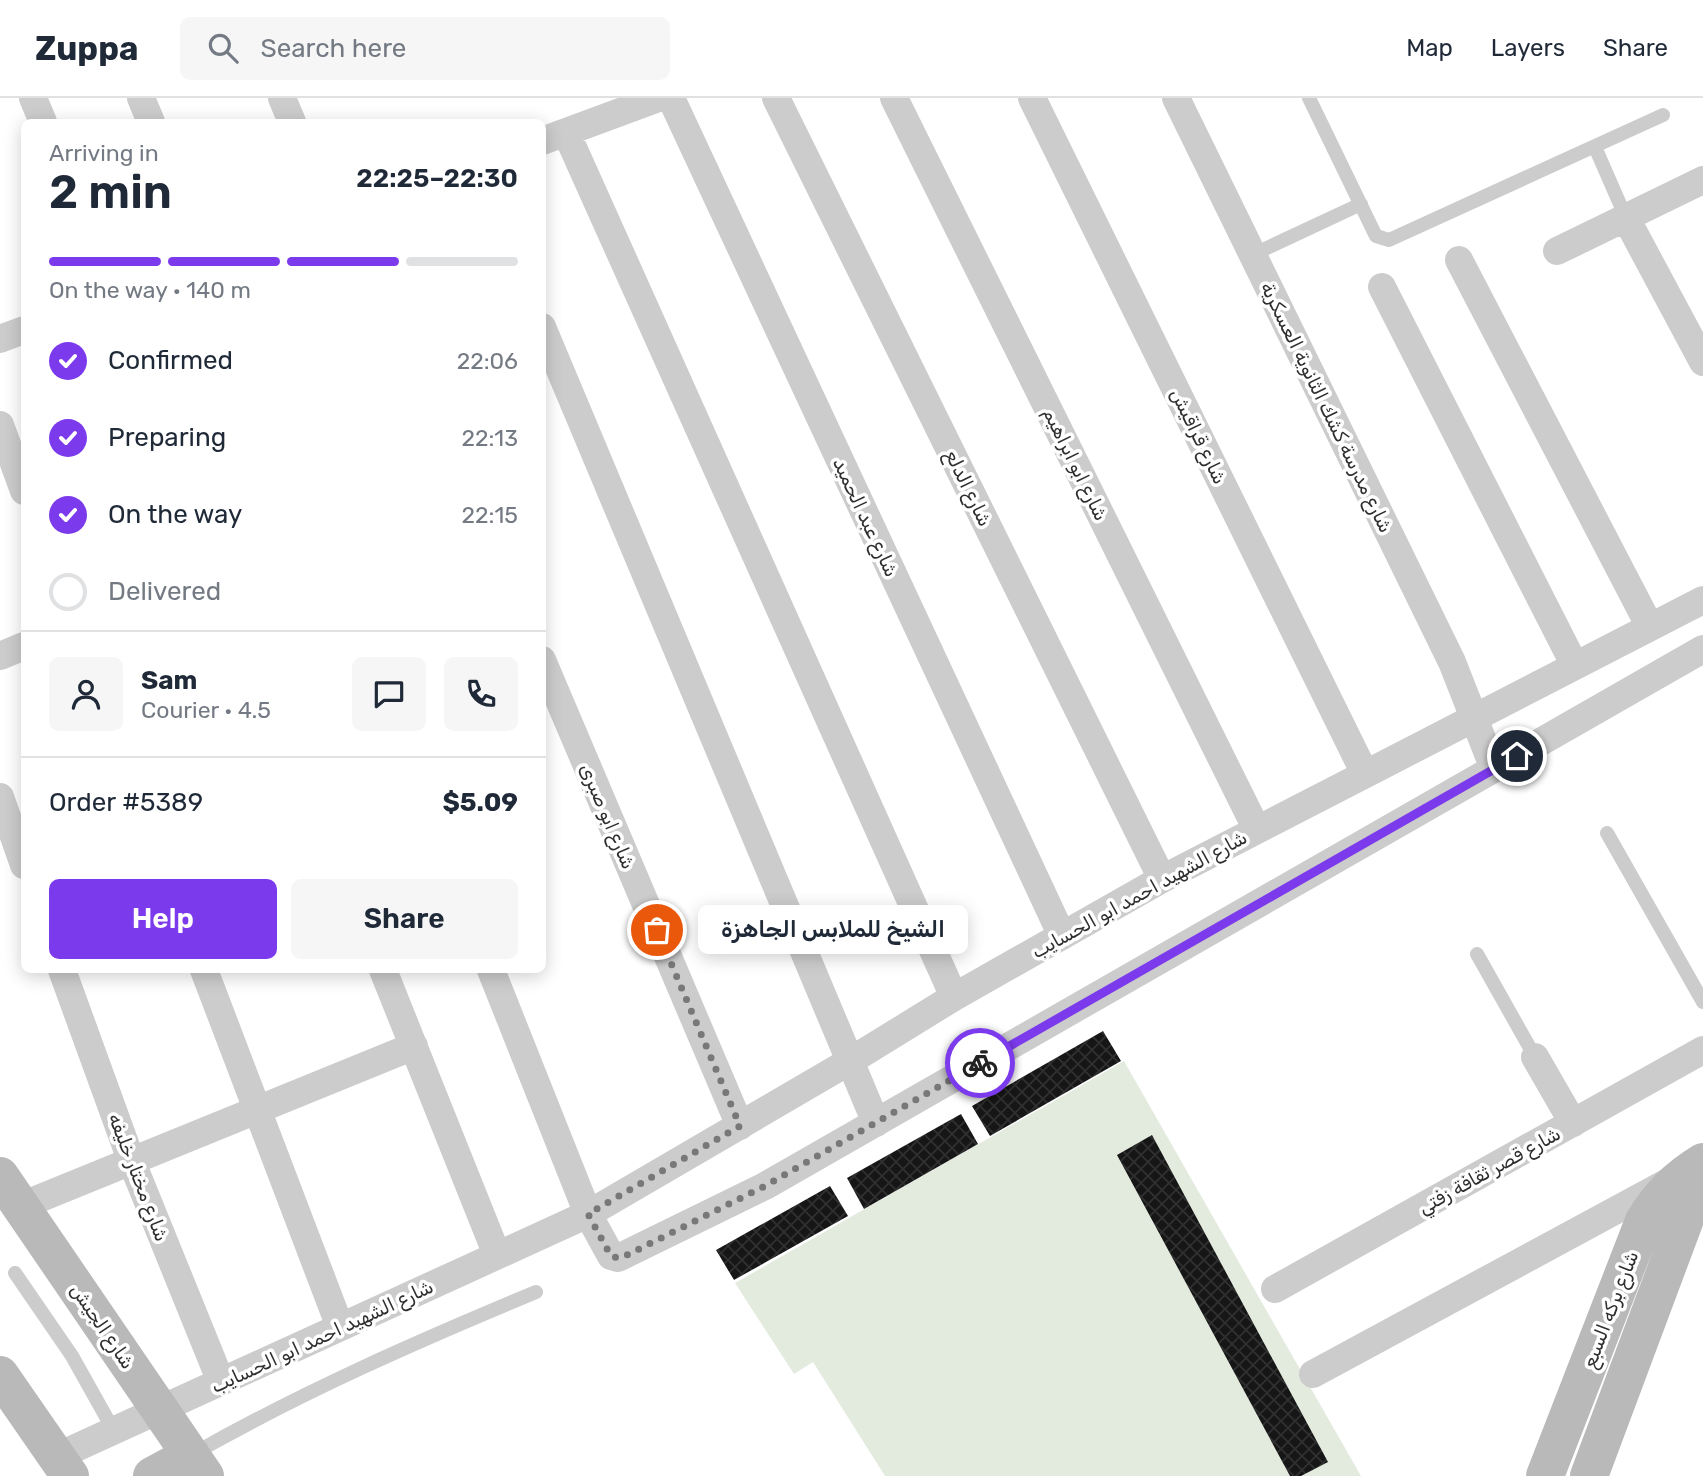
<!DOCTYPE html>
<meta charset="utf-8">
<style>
:root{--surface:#fff;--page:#f6f6f7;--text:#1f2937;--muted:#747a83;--line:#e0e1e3;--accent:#7c3aed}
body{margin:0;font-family:Rubik,Cairo,sans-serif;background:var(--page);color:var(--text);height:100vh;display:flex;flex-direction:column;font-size:26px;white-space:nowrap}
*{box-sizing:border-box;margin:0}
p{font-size:23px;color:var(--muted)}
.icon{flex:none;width:38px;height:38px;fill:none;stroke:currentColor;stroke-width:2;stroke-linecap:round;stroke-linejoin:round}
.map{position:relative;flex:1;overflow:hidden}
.panel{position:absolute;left:21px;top:21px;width:525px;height:854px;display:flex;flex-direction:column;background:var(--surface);border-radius:10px;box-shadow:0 4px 18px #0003}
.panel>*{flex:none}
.pin{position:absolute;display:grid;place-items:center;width:60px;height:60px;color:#fff;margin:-30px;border:4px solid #fff;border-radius:50%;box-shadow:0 2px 7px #0007}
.courier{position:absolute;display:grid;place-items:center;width:70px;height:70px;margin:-35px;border:5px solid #7c3aed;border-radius:50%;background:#fff;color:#222;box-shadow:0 2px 9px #0007}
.bubble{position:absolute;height:49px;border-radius:10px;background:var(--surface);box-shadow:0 4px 18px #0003;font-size:23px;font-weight:600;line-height:49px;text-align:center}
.overview em{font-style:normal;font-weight:600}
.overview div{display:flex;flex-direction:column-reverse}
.overview{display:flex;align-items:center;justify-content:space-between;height:119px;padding:0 28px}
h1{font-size:46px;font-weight:600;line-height:52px}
.bar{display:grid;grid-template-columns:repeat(4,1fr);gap:10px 7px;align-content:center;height:84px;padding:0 28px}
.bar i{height:9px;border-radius:5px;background:var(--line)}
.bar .current{background:var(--accent)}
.bar p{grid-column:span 4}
.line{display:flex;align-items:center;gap:18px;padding:0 28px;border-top:2px solid var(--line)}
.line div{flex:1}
.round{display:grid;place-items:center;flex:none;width:74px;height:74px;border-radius:10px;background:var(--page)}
ol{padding:0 28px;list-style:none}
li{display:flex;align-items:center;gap:21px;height:77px}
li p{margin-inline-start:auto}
li .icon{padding:7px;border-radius:50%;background:var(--accent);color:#fff;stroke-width:4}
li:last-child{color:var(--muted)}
li i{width:38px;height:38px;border:4px solid var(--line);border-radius:50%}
.action{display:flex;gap:14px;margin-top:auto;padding:14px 28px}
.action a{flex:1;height:80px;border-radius:10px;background:var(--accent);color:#fff;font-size:28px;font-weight:600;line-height:80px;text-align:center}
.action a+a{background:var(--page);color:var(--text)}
header{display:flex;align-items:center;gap:42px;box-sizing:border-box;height:98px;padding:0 35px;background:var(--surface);border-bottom:2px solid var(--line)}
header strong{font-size:33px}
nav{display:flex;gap:38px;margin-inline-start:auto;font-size:24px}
.search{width:490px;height:63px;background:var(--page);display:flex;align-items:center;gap:18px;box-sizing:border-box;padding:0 24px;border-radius:10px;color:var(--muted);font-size:26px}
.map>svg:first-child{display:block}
.pitch{fill:#e3ebde}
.building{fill:url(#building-cross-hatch)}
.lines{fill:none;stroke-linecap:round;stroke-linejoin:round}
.lane{stroke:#ccc;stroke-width:14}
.street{stroke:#ccc;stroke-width:28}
.secondary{stroke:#b9b9b9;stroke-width:38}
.done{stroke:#787878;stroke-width:7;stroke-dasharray:0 12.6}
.route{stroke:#7c3aed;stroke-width:9}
.labels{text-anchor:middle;stroke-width:7;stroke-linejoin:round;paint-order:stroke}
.street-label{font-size:19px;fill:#2f2f2f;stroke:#fff}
</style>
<header>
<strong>Zuppa</strong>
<div class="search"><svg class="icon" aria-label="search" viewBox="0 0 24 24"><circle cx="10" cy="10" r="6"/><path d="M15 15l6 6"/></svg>Search here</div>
<nav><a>Map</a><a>Layers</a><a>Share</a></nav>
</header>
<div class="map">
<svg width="1703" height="1378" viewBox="0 0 1703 1378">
<defs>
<pattern id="building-cross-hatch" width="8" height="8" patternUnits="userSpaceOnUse" patternTransform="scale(1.75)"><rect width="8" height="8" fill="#161616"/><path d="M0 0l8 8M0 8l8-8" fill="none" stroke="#303030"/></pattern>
</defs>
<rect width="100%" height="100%" fill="#fff"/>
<path class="pitch" d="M1124 963 1361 1378H885L813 1264 794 1276 735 1185Z"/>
<path class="building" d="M1103 933 1121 963 990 1038 972 1008Z
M961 1016 978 1046 864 1111 847 1080Z
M1152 1037 1328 1364 1301 1378H1290L1117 1057Z
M830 1088 848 1118 734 1182 716 1152Z"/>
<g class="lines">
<path class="lane" d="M1309 0 1373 132 1376 138 1389 142 1663 17
M1595 49 1626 120
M1252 157 1361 106
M1607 735 1703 904
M1477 856 1535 959
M15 1175 72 1258 114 1333
M193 1356C304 1293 418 1243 536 1194"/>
<path class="street" d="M33 0 43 24
M141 0 151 24
M282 0 292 24
M671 0 1062 838
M776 0 1162 781
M894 0 1257 732
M1032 0 1365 676
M1176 0 1452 564 1494 671
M566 34 954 899
M542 43 658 0
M1626 120 1703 264
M1557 153 1703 82
M1459 162 1650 529
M1382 189 1575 568
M542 229 876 1025
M0 241 24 232
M0 327 24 393
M0 558 24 548
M542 562 740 1028
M0 699 24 767
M62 872 131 1062 221 1284
M204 872 340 1229
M383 872 497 1157
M491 872 588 1116 611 1158 618 1160 765 1088 1703 551
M1535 959 1573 1025
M21 1108 414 948
M1275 1191 1703 952
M1313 1276 1668 1084
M56 1359 588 1116 850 963 954 899 1162 781 1703 502"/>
<path class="secondary" d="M0 1078 205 1378
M0 1277 70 1378
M152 1378 191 1357
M1545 1378 1644 1123C1660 1097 1677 1080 1703 1064
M1589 1378 1703 1073"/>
</g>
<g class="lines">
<path class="done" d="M657 832 740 1028 588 1116 611 1158 618 1160 625 1158 765 1088 980 965"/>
<path class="route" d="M980 965 1517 658"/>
</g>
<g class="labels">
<g class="street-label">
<text transform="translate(1327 309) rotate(64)" y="7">شارع مدرسة كشك الثانوية العسكرية</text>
<text transform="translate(1199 338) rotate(64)" y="7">شارع قراقيش</text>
<text transform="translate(1076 366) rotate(64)" y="7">شارع ابو ابراهيم</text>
<text transform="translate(969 390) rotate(64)" y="7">شارع الدلع</text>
<text transform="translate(866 419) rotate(65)" y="7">شارع عبد الحميد</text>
<text transform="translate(608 718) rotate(67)" y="7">شارع ابو صبرى</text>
<text transform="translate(1139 796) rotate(-29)" y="7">شارع الشهيد احمد ابو الحسايب</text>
<text transform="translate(1489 1072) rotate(-29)" y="7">شارع قصر ثقافة زفتي</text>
<text transform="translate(139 1079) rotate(69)" y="7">شارع مختار خليفه</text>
<text transform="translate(1610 1211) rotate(-69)" y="7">شارع بركه السبع</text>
<text transform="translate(103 1228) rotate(56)" y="7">شارع الجيش</text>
<text transform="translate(322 1238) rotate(-25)" y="7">شارع الشهيد احمد ابو الحسايب</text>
</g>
</g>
</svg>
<div class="pin" style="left:657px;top:832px;background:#ea580c"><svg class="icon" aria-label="bag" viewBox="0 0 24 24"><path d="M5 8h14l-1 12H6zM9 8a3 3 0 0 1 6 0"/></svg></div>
<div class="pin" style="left:1517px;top:658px;background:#1f2937"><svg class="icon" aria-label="home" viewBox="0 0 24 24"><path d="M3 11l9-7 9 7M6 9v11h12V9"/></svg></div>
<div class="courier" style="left:980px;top:965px"><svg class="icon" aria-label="bike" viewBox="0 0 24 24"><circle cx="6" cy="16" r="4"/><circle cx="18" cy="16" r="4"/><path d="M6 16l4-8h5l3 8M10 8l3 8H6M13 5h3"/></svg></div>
<div class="bubble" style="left:698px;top:807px;width:270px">الشيخ للملابس الجاهزة</div>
<section class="panel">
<div class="overview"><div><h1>2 min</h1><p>Arriving in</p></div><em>22:25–22:30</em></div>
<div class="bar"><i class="current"></i><i class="current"></i><i class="current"></i><i></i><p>On the way · 140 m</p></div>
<ol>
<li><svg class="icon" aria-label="check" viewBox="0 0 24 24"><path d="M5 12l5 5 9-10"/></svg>Confirmed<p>22:06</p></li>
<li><svg class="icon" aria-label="check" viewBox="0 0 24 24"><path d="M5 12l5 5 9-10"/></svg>Preparing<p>22:13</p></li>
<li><svg class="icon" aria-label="check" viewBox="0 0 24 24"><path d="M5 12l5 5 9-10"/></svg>On the way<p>22:15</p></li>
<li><i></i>Delivered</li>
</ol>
<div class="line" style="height:126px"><a class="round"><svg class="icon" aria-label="person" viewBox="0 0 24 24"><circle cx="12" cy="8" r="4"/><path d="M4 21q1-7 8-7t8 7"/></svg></a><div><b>Sam</b><p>Courier · 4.5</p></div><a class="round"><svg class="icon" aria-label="chat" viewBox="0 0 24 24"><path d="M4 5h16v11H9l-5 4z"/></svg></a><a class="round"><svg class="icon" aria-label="phone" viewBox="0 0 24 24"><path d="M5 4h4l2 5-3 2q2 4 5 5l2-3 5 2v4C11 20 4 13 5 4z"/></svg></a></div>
<div class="line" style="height:91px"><div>Order #5389</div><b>$5.09</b></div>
<div class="action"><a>Help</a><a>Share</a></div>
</section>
</div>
